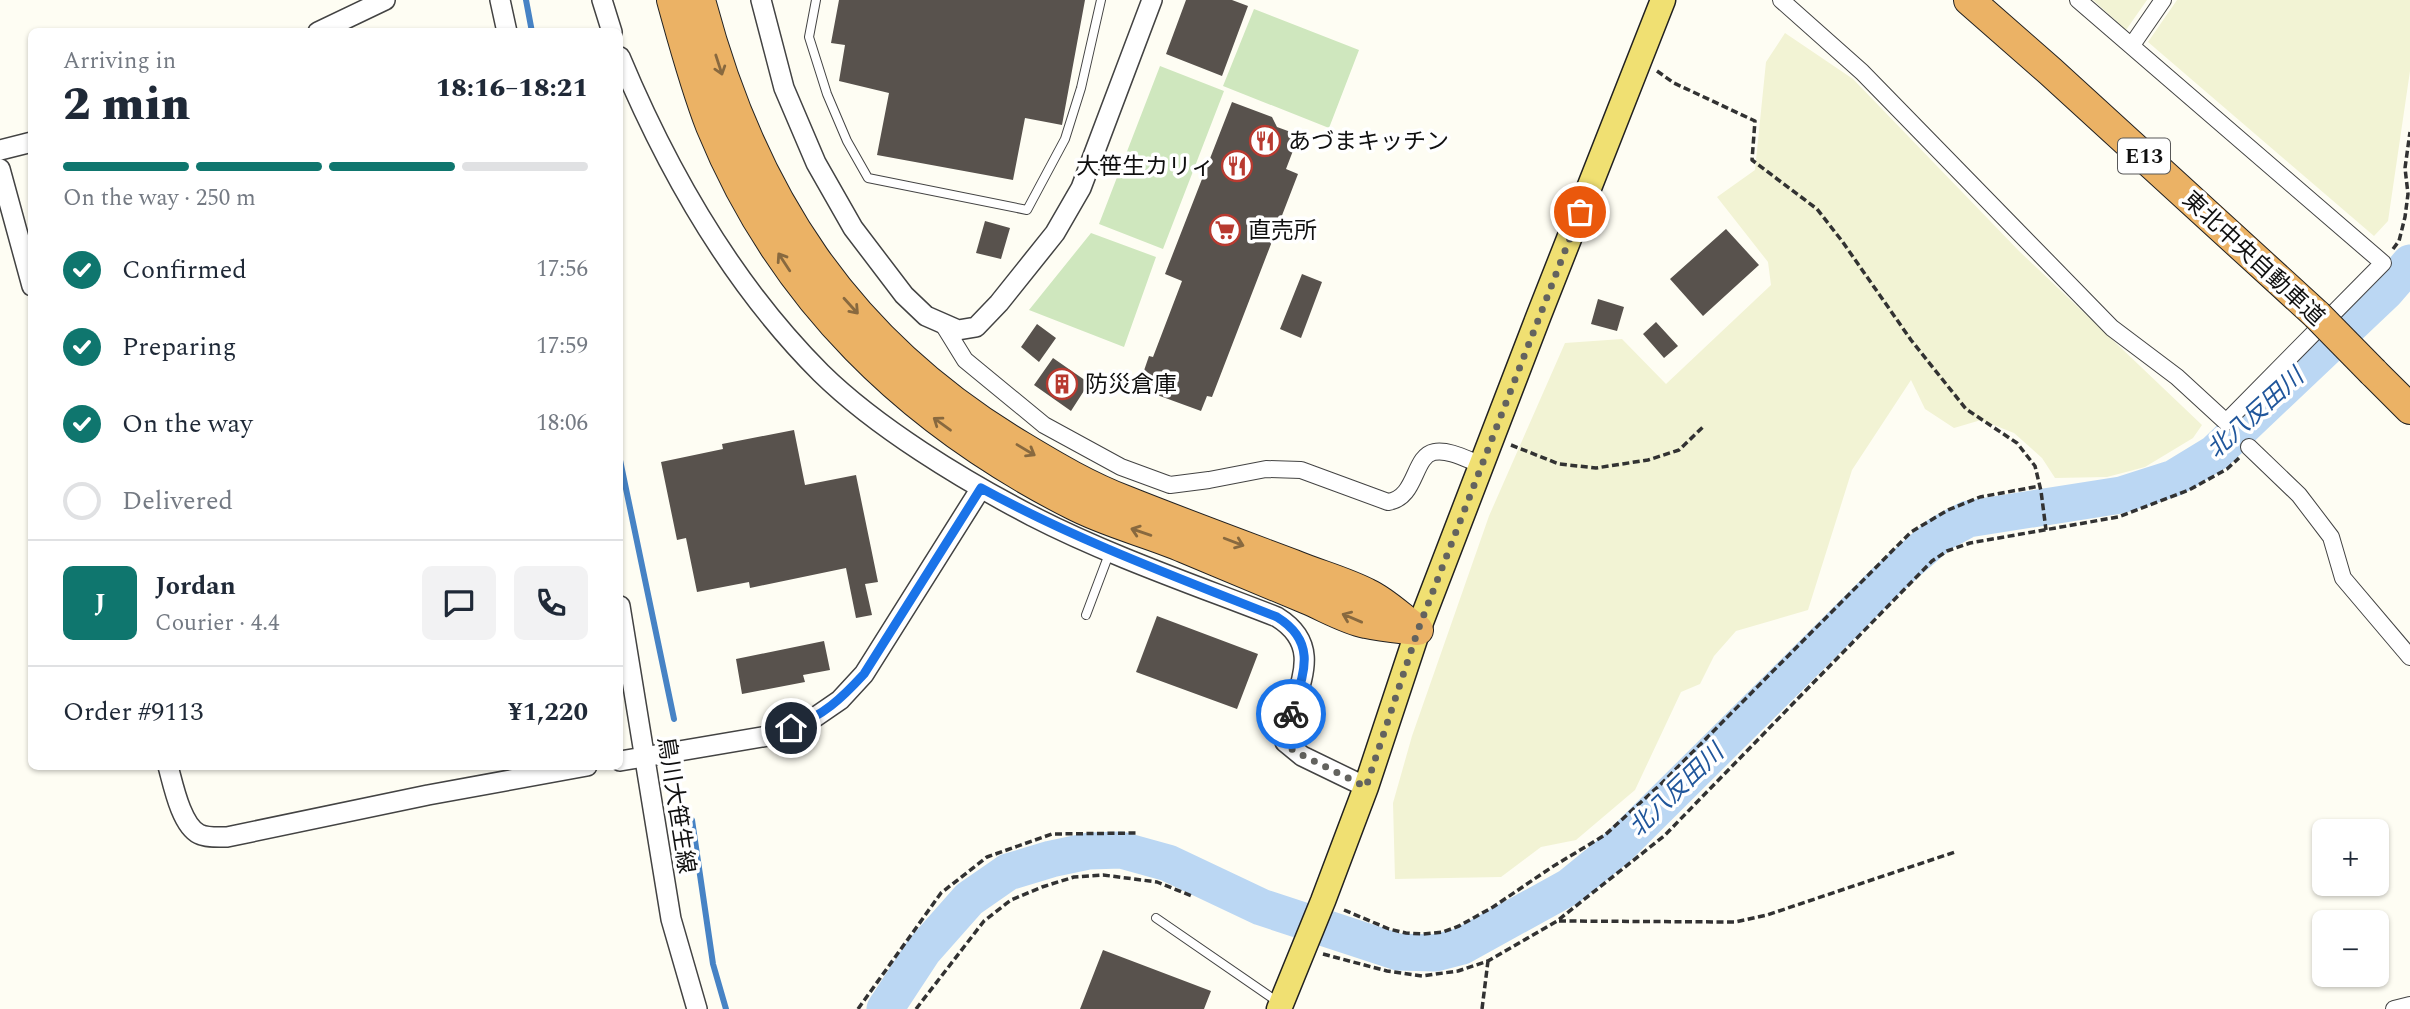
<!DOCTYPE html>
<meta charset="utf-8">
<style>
:root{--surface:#fff;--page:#f2f2f3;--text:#1f2937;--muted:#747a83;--line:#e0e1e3;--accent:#0f766e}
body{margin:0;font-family:Spectral,"Noto Sans JP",serif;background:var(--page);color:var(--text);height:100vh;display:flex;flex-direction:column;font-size:26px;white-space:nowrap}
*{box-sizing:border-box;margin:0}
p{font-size:23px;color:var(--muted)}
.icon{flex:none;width:38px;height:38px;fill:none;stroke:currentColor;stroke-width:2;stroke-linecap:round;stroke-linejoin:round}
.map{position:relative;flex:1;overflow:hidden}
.drawer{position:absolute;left:28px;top:28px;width:595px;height:742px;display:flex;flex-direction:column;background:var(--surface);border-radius:10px;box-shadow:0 2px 5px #0004}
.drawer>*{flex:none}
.tools{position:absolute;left:2312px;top:819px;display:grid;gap:14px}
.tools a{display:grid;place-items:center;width:77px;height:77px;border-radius:10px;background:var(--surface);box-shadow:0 2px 5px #0004;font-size:35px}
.pin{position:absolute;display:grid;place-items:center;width:60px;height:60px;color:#fff;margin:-30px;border:4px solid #fff;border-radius:50%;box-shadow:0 2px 7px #0007}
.courier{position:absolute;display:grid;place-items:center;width:70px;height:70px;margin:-35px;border:5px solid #1a73e8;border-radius:50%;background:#fff;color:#222;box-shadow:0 2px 9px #0007}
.headline em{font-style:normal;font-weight:800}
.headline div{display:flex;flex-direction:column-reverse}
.headline{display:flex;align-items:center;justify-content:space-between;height:119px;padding:0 35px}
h1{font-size:46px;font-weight:800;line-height:52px}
.bar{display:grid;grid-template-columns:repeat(4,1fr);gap:10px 7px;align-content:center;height:84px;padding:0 35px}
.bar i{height:9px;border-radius:5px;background:var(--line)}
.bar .active{background:var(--accent)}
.bar p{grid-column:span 4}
.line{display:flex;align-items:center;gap:18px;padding:0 35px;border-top:2px solid var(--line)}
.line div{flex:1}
.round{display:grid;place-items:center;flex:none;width:74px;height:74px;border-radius:10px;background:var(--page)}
ol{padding:0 35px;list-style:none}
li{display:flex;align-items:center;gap:21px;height:77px}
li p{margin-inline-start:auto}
li .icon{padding:7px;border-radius:50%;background:var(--accent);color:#fff;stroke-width:4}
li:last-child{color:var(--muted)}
li i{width:38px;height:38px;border:4px solid var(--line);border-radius:50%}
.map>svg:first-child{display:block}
.farmland{fill:#f2f3d4}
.green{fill:#cfe7be}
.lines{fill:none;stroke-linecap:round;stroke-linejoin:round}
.stream{stroke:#4783c5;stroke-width:6}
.river{stroke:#bbd7f3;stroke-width:37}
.building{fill:#58524d}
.service-casing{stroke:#434343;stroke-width:10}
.minor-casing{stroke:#434343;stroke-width:18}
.tertiary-casing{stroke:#434343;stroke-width:22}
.primary-casing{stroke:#212121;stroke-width:27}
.motorway-casing{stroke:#212121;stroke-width:32}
.path{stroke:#323232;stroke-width:3.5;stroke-dasharray:7 3.5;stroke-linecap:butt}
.service{stroke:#fff;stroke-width:8}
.minor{stroke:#fff;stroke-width:16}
.tertiary{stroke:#fff;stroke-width:19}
.primary{stroke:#f0e072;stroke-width:24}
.motorway{stroke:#ebb265;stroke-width:30}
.motorway-bridge-casing{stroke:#212121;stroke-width:32;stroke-linecap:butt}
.motorway-bridge{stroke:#ebb265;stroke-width:30}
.oneway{stroke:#88693f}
.done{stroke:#63635f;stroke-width:7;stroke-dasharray:0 12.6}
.route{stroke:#1a73e8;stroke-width:9}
.labels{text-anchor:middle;stroke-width:7;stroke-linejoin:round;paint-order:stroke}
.shield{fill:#fff;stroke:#585858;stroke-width:2}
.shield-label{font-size:21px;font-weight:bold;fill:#101010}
.poi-label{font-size:23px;fill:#101010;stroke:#fff;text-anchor:start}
.street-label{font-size:23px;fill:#101010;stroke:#fff}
.water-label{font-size:24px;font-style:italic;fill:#20569b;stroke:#fff}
</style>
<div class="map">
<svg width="2410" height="1009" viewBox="0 0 2410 1009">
<rect width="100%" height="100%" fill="#fefdf3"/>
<path class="farmland" d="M2093 0H2147L2126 30Z
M2177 0H2410V71L2388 221 2374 236 2148 42Z
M1785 33 1853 79 2019 251 2202 425 2193 438 2145 467 2107 477 2055 478 2042 458 2014 433 1981 420 1954 428 1925 409 1911 380 1852 470 1808 610 1736 631 1714 656 1700 684 1681 692 1635 790 1576 840 1541 847 1501 877 1395 879 1393 803 1412 736 1489 516 1565 343 1622 339 1666 384 1771 285 1768 262 1717 197 1755 170 1766 62Z"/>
<path class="green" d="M1254 9 1359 50 1329 128 1223 86Z
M1160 66 1224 91 1163 249 1099 224Z
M1091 233 1156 257 1124 347 1029 310Z"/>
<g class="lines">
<path class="stream" d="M526 0 532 32
M620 460 674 719
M692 820 713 964 726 1009"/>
<path class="river" d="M885 1009 923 951 969 899 1008 872 1051 859 1089 851 1121 850 1168 863 1261 907 1398 952 1435 953 1462 946 1569 887 1617 848 1887 580 1940 534 1968 519 2121 495 2174 478 2215 453 2386 291 2410 263"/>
</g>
<path class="building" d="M839 0H1085L1062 125 1025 118 1013 180 877 155 889 93 839 81 845 45 831 43Z
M1186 0H1232L1248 6 1222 76 1166 54Z
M1232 102 1272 117 1277 127 1299 135 1286 169 1298 174 1212 397 1207 396 1201 411 1138 388 1149 356 1153 357 1182 281 1165 274Z
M985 221 1010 228 1001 259 976 253Z
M1726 229 1759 265 1703 316 1670 279Z
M1302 274 1322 282 1301 338 1280 329Z
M1598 299 1624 307 1617 331 1591 324Z
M1656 322 1678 346 1664 358 1643 334Z
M1037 324 1056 338 1039 362 1021 347Z
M1053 358 1089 383 1071 411 1034 385Z
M794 430 805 485 856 475 878 582 865 584 872 615 856 618 846 568 750 588 749 582 697 592 686 538 677 540 661 462 723 449 722 444Z
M1157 616 1258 654 1237 709 1136 672Z
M824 641 830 670 803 675 805 682 742 694 736 659Z
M1103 950 1211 991 1204 1009H1080Z"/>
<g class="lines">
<g class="service-casing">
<path id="service" d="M816 0 809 37 827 94 847 141 868 178 1027 210 1065 139 1081 88 1101 0
M1086 615 1109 554
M1156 918 1278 1002"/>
</g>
<g class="minor-casing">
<path id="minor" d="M1781 0 1862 72 2112 328 2177 377 2226 422 2383 263 2078 0
M2132 45 2163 0
M944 326 965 360 1044 425 1121 467 1170 485 1209 480 1266 469 1301 470 1388 502C1417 498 1413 456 1434 452 1449 449 1468 460 1482 465
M2249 447 2299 495 2331 537 2343 578 2410 657
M2394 1009 2410 1005"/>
</g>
<g class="tertiary-casing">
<path id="tertiary" d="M500 0 507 32
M602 0 612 32
M761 0 784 88 816 163 853 228 904 295 926 316 958 330 976 327 999 303 1055 233 1081 188 1152 0
M318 32 385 0
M620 57C668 172 732 284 821 373 877 428 963 480 1032 516 1110 556 1195 585 1277 617 1319 643 1303 676 1291 715 1288 724 1284 733 1285 742L1302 756 1366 787
M0 150 32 142
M0 169 32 286
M620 606 671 919 697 1009
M620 761 774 735 808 722 840 700 864 674 981 488
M168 766C173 784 181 825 199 834 207 838 218 837 227 837L428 795 587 766"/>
</g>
<g class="primary-casing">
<path id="primary" d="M1279 1009 1323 901 1366 787 1418 630 1539 315 1663 0"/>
</g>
<g class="motorway-casing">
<path id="motorway" d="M672 0C684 43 695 85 711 126 781 298 909 421 1072 504 1108 523 1148 532 1185 548 1226 565 1267 582 1307 599 1326 607 1346 619 1366 623 1383 627 1401 628 1418 630
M700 0C751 195 846 342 1022 447 1055 467 1089 487 1126 501 1181 523 1238 544 1294 565 1318 575 1345 582 1368 594 1385 602 1400 617 1415 628
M1969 0 2050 71 2317 315
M2373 372 2410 409"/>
</g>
<path class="path" d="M1657 71 1674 83 1755 121 1752 160 1817 209 1842 241 1911 340 1966 409 2017 443 2035 466 2041 491 2046 530
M2393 249 2399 241 2405 217 2408 194 2405 168 2410 132
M1511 445 1559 464 1596 468 1648 460 1679 450 1704 426
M1344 910 1389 929 1406 933 1423 934 1443 932 1459 926 1493 907 1552 867 1605 835 1662 783 1911 532 1948 510 1980 497 2040 486
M1559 921 1735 922 1767 915 1955 852
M1323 954 1387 971 1422 976 1458 971 1488 961 1557 921 1664 836 1932 561 1947 551 1970 543 2118 517 2189 490 2227 469 2239 458
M858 1009 941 893 987 857 1052 834 1136 833
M916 1009 984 921 1011 900 1042 887 1074 877 1103 875 1157 882 1192 896
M1482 1009 1488 961"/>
<use href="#service" class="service"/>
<use href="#minor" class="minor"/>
<use href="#tertiary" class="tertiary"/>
<use href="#primary" class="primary"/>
<use href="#motorway" class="motorway"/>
<g class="motorway-bridge-casing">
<path id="motorway-bridge" d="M2317 315 2373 372"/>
</g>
<use href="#motorway-bridge" class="motorway-bridge"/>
</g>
<defs><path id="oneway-shaft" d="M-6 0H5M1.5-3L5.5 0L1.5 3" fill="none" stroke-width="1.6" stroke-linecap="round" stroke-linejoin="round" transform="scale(1.75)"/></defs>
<g class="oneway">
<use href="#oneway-shaft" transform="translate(719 65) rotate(72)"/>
<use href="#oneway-shaft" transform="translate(784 262) rotate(-123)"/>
<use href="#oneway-shaft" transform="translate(851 306) rotate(48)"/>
<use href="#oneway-shaft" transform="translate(942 424) rotate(-144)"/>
<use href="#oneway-shaft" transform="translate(1026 450) rotate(31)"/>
<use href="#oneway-shaft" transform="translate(1141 532) rotate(-161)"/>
<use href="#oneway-shaft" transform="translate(1234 542) rotate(21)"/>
<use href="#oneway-shaft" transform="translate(1352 618) rotate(-157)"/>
</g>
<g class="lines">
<path class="done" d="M1291 714C1286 730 1281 739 1294 751L1366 787 1418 630 1580 212"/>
<path class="route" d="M791 728C824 715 841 699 864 674L981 488C1076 540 1176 577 1277 617 1319 643 1303 675 1291 714"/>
</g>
<defs>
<g id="restaurant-ring" transform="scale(1.575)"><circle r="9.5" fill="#fff" stroke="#b83a30" stroke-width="1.5"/><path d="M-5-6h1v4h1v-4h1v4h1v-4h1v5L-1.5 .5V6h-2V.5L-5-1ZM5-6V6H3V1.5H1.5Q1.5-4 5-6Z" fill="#b83a30"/></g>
<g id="supermarket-ring" transform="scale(1.575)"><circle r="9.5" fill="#fff" stroke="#b83a30" stroke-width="1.5"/><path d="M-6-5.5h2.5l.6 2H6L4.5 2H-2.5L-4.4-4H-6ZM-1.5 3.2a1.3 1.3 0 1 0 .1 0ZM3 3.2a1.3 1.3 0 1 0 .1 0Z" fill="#b83a30"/></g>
<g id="building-ring" transform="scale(1.575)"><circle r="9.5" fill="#fff" stroke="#b83a30" stroke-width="1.5"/><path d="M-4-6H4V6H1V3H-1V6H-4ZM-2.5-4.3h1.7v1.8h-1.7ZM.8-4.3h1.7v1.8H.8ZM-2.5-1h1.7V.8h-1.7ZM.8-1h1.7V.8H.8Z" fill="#b83a30"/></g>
</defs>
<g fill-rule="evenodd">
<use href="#restaurant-ring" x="1265" y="141"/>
<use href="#restaurant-ring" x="1237" y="166"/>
<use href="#supermarket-ring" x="1225" y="230"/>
<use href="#building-ring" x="1062" y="384"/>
</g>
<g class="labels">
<rect class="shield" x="2118" y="138.5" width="52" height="35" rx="5"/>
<g class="shield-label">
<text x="2144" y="163">E13</text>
</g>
<g class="poi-label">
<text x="1288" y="149">あづまキッチン</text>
<text x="1214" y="174" text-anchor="end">大笹生カリィ</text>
<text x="1248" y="238">直売所</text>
<text x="1085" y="392">防災倉庫</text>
</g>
<g class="street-label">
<text transform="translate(2254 258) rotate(43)" y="8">東北中央自動車道</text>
<text transform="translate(677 805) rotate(81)" y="8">鳥川大笹生線</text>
</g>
<g class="water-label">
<text transform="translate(2255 413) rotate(-42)" y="8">北八反田川</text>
<text transform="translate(1676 790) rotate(-44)" y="8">北八反田川</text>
</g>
</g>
</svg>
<div class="tools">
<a>+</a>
<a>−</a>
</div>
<div class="pin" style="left:1580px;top:212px;background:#ea580c"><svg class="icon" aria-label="bag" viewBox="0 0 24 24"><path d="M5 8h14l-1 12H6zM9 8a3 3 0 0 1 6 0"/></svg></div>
<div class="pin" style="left:791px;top:728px;background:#1f2937"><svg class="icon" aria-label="home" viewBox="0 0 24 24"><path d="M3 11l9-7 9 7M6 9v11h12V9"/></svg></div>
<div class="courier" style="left:1291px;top:714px"><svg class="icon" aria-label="bike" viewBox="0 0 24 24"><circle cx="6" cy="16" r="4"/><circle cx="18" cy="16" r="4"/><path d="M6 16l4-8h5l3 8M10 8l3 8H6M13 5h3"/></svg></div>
<section class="drawer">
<div class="headline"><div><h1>2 min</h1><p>Arriving in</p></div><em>18:16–18:21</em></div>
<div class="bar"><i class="active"></i><i class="active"></i><i class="active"></i><i></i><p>On the way · 250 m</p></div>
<ol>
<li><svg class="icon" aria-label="check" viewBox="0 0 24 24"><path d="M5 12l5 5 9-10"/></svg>Confirmed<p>17:56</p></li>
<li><svg class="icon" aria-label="check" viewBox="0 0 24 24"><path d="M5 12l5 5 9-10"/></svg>Preparing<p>17:59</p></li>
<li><svg class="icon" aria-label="check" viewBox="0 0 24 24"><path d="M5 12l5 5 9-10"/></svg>On the way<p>18:06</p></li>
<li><i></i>Delivered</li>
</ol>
<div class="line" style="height:126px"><b class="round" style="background:var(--accent);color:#fff">J</b><div><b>Jordan</b><p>Courier · 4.4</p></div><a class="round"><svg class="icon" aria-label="chat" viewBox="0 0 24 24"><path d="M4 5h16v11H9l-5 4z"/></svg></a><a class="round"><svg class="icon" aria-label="phone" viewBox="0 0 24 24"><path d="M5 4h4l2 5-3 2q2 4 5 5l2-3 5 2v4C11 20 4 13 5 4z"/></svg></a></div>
<div class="line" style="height:91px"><div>Order #9113</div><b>¥1,220</b></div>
</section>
</div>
